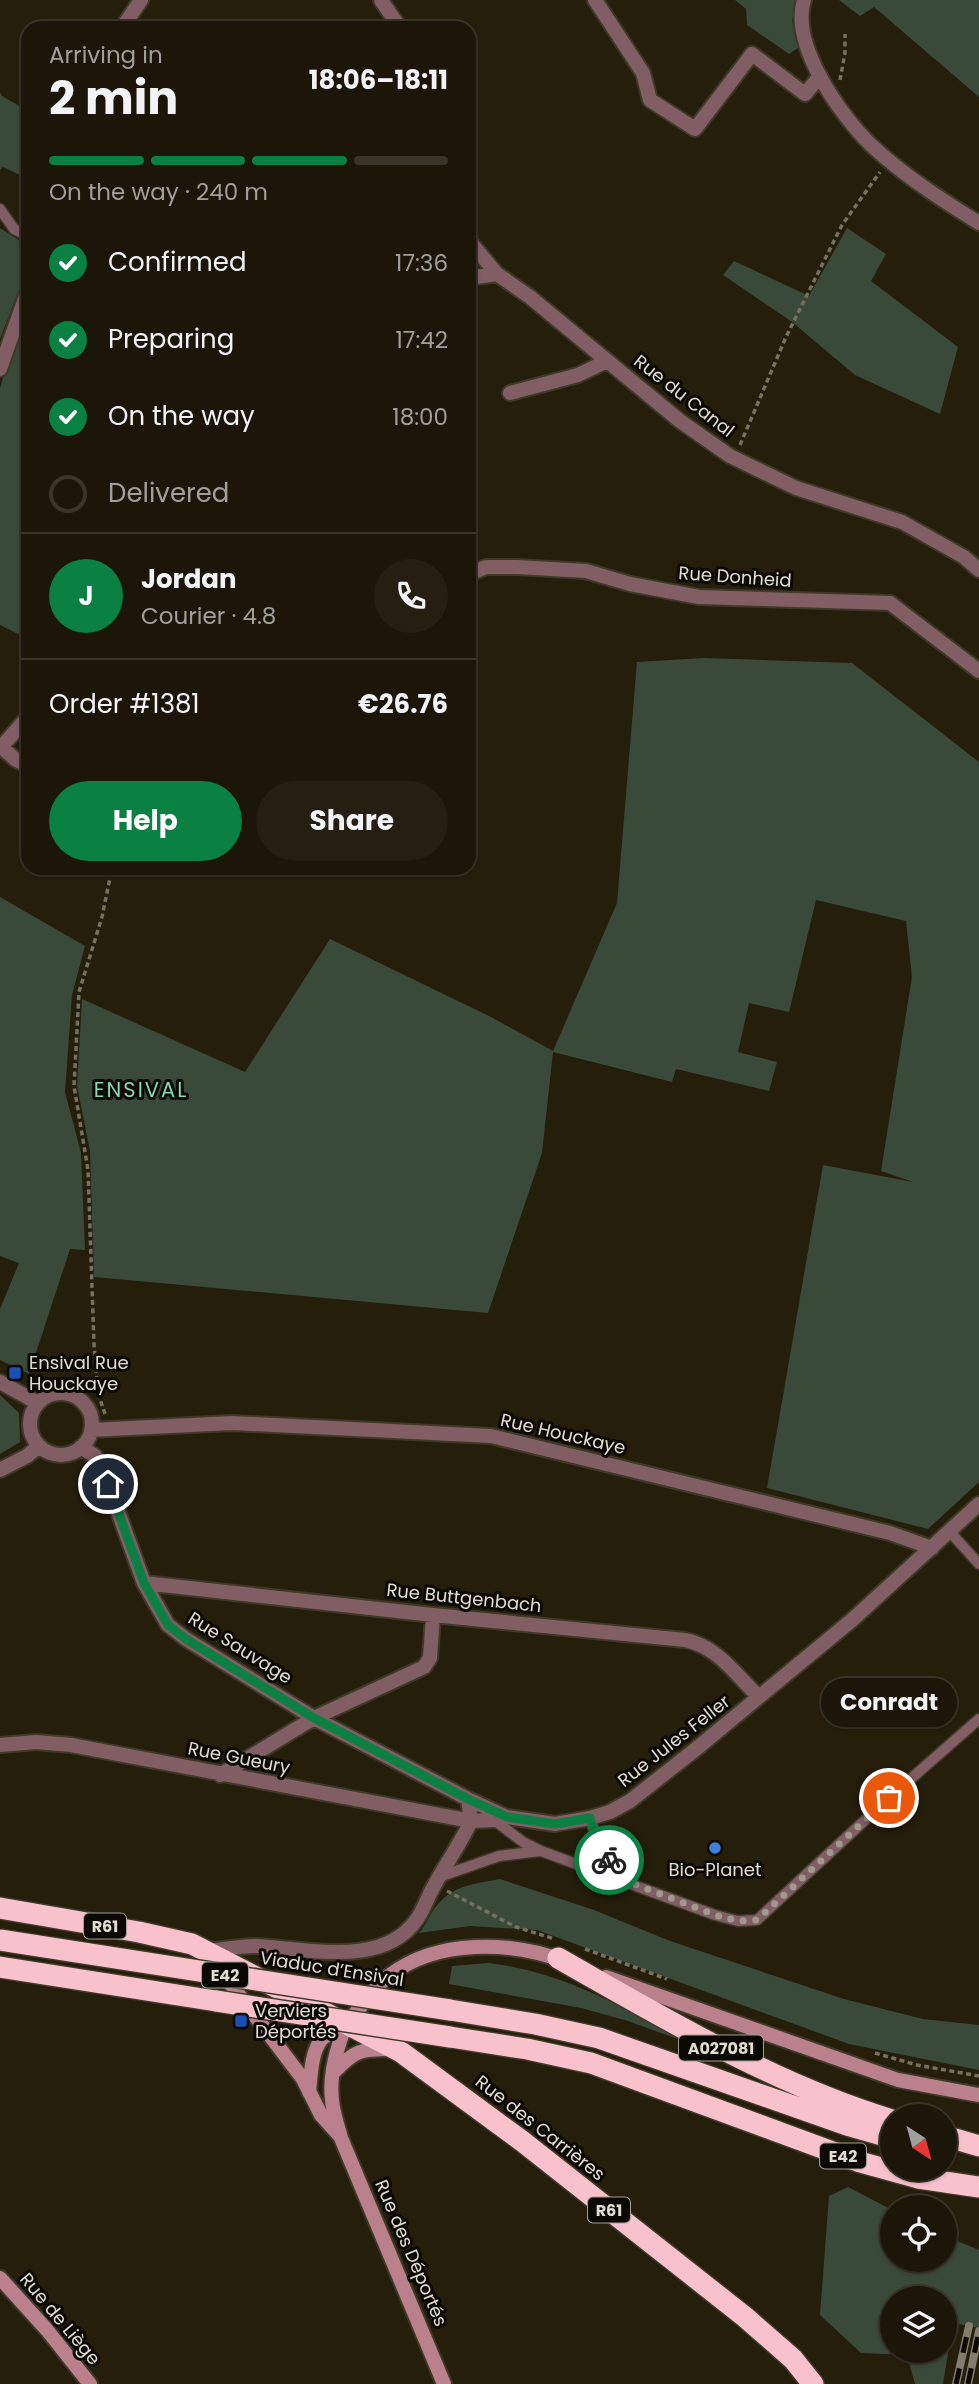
<!DOCTYPE html>
<meta charset="utf-8">
<style>
:root{--surface:#1c1608;--page:#251f12;--text:#f1f3f6;--muted:#a09f9c;--line:#3a3529;--accent:#0b8043}
body{margin:0;font-family:Poppins,sans-serif;background:var(--page);color:var(--text);height:100vh;display:flex;flex-direction:column;font-size:26px;white-space:nowrap}
*{box-sizing:border-box;margin:0}
p{font-size:23px;color:var(--muted)}
.icon{flex:none;width:38px;height:38px;fill:none;stroke:currentColor;stroke-width:2;stroke-linecap:round;stroke-linejoin:round}
.map{position:relative;flex:1;overflow:hidden}
.drawer{position:absolute;left:21px;top:21px;width:455px;height:854px;display:flex;flex-direction:column;background:var(--surface);border-radius:21px;box-shadow:0 2px 5px #0004,0 0 0 2px var(--line)}
.drawer>*{flex:none}
.needle{width:46px;rotate:144deg}
.fabs{position:absolute;left:880px;top:2104px;display:grid;gap:14px}
.fabs a{display:grid;place-items:center;width:77px;height:77px;border-radius:50%;background:var(--surface);box-shadow:0 2px 5px #0004,0 0 0 2px var(--line);font-size:35px}
.pin{position:absolute;display:grid;place-items:center;width:60px;height:60px;color:#fff;margin:-30px;border:4px solid #fff;border-radius:50%;box-shadow:0 2px 7px #0007}
.courier{position:absolute;display:grid;place-items:center;width:70px;height:70px;margin:-35px;border:5px solid #0b8043;border-radius:50%;background:#fff;color:#222;box-shadow:0 2px 9px #0007}
.bubble{position:absolute;height:49px;border-radius:24px;background:var(--surface);box-shadow:0 2px 5px #0004,0 0 0 2px var(--line);font-size:23px;font-weight:700;line-height:49px;text-align:center}
.head em{font-style:normal;font-weight:700}
.head div{display:flex;flex-direction:column-reverse}
.head{display:flex;align-items:center;justify-content:space-between;height:119px;padding:0 28px}
h1{font-size:46px;font-weight:700;line-height:52px}
.bar{display:grid;grid-template-columns:repeat(4,1fr);gap:10px 7px;align-content:center;height:84px;padding:0 28px}
.bar i{height:9px;border-radius:5px;background:var(--line)}
.bar .current{background:var(--accent)}
.bar p{grid-column:span 4}
.line{display:flex;align-items:center;gap:18px;padding:0 28px;border-top:2px solid var(--line)}
.line div{flex:1}
.round{display:grid;place-items:center;flex:none;width:74px;height:74px;border-radius:37px;background:var(--page)}
ol{padding:0 28px;list-style:none}
li{display:flex;align-items:center;gap:21px;height:77px}
li p{margin-inline-start:auto}
li .icon{padding:7px;border-radius:50%;background:var(--accent);color:#fff;stroke-width:4}
li:last-child{color:var(--muted)}
li i{width:38px;height:38px;border:4px solid var(--line);border-radius:50%}
.cta{display:flex;gap:14px;margin-top:auto;padding:14px 28px}
.cta a{flex:1;height:80px;border-radius:42px;background:var(--accent);color:#fff;font-size:28px;font-weight:700;line-height:80px;text-align:center}
.cta a+a{background:var(--page);color:var(--text)}
.map>svg:first-child{display:block}
.green{fill:#3a4a39;fill-rule:evenodd}
.lines{fill:none;stroke-linecap:round;stroke-linejoin:round}
.lane-casing{stroke:#3f3927;stroke-width:13}
.street-casing{stroke:#3f3927;stroke-width:18}
.secondary-casing{stroke:#3f3927;stroke-width:18}
.highway-casing{stroke:#3f3927;stroke-width:24}
.path{stroke:#757060;stroke-width:3.5;stroke-dasharray:5 3.5;stroke-linecap:butt}
.lane{stroke:#815d64;stroke-width:10}
.street{stroke:#815d64;stroke-width:14}
.secondary{stroke:#ba818c;stroke-width:14}
.highway{stroke:#f8c1cb;stroke-width:21}
.rail-casing{stroke:#827d6d;stroke-width:8}
.rail{stroke:#0b0903;stroke-width:5;stroke-dasharray:16;stroke-linecap:butt}
.highway-bridge-casing{stroke:#3f3927;stroke-width:24;stroke-linecap:butt}
.highway-bridge{stroke:#f8c1cb;stroke-width:21}
.done{stroke:#9f9a8b;stroke-width:7;stroke-dasharray:0 12.6}
.route{stroke:#0b8043;stroke-width:9}
.transit-dot{fill:#1a4fb4;stroke:#0b0903;stroke-width:2.5}
.shop-dot{fill:#3f7fe0;stroke:#0b0903;stroke-width:2.5}
.labels{text-anchor:middle;stroke-width:6;stroke-linejoin:round;paint-order:stroke}
.shield{fill:#0b0903;stroke:#a09d92;stroke-width:2}
.shield-label{font-size:16px;font-weight:bold;fill:#e0dcd0}
.street-label{font-size:18px;fill:#e0dcd0;stroke:#0b0903}
.poi-label{font-size:18px;fill:#e0dcd0;stroke:#0b0903;text-anchor:start}
.quarter-label{font-size:21px;letter-spacing:2px;fill:#85d7ae;stroke:#0b0903}
</style>
<div class="map">
<svg width="979" height="2384" viewBox="0 0 979 2384">
<rect width="100%" height="100%" fill="#251e0b"/>
<path class="green" d="M735 0H799L792 20 798 48 789 54 747 25 746 9Z
M839 0H979V97L874 7 860 16Z
M0 92 2 96 28 111V179L3 167 0 170Z
M0 228 28 246V267L0 339Z
M847 228 886 254 871 281 958 347 940 414 855 375 792 322 723 275 734 261 809 296Z
M28 308V639L0 625V388L17 328Z
M704 658 852 663 979 762V1482L928 1529 767 1488 823 1165 913 1182 881 1171 912 977 906 921 816 900 789 1012 749 1003 738 1052 777 1062 769 1091 676 1069 672 1082 553 1052 542 1153 488 1313 94 1277 90 1151 77 1086 82 999 245 1072 330 939 491 1017 553 1051 617 903 637 662Z
M0 897 85 946 72 995 65 1092 81 1153 85 1250 70 1249 29 1374 0 1360V1309L19 1263 0 1256Z
M0 1395 19 1413 20 1442 0 1454Z
M500 1879 594 1910 670 1941 844 1999 923 2019 979 2025V2070L849 2044 537 1930 470 1926 419 1933C427 1924 430 1912 438 1904 454 1885 478 1883 500 1879Z
M488 1963C560 1971 621 2005 683 2041L628 2021 581 2008 449 1984 452 1966Z
M848 2187 892 2210V2259H945V2236L979 2250V2328L953 2323 943 2384H915L907 2355 861 2353 820 2315 829 2196ZM892 2298H945V2350H892Z"/>
<g class="lines">
<g class="lane-casing">
<path id="lane" d="M0 209 14 229 28 236
M950 1532 979 1564
M590 1818C597 1842 610 1861 625 1881
M494 1820 523 1842 541 1851 715 1915 738 1921 757 1920 889 1798 979 1719
M439 1877 499 1856 540 1851"/>
</g>
<g class="street-casing">
<path id="street" d="M381 0 400 28
M595 0 643 73 650 100 695 129 752 54 805 94 820 76
M804 0C790 44 840 115 871 145 903 175 942 200 979 223
M122 28 141 0
M469 157V170
M469 233 470 242 497 274 530 297 680 421 730 456 796 488 902 522 964 557 979 570
M469 278 497 274
M0 369 28 290
M510 393 578 375 607 361
M469 574 486 567H517L586 571 630 584 699 597 890 603 979 671
M0 746 15 759 28 766
M1 747 28 717
M0 1382 38 1403
M30 1424a31 31 0 1 1 62 0a31 31 0 1 1-62 0Z
M91 1430 232 1423 491 1436 890 1533 932 1548
M81 1447 95 1456 108 1484 144 1583 168 1625 186 1639 314 1718 468 1799 471 1821
M0 1470 27 1456 39 1446
M144 1583 433 1615 685 1640C717 1646 736 1675 759 1697
M0 1745 36 1742 71 1745 471 1821 494 1820 507 1817 555 1824 590 1818 610 1812 630 1801 696 1749 852 1620 979 1504
M220 1775 314 1718 424 1667 430 1658 433 1615
M468 1799 507 1817
M208 1951C224 1949 241 1946 256 1946 306 1948 383 1969 417 1919 424 1909 428 1896 434 1886 446 1864 460 1844 471 1821"/>
</g>
<g class="secondary-casing">
<path id="secondary" d="M606 1977 898 2080 979 2095
M230 1983 303 2079 321 2115 339 2135
M346 2024C337 2048 329 2074 332 2100 333 2113 338 2126 341 2138L444 2384
M334 2072C355 2050 361 2049 391 2049
M309 2092C311 2076 311 2053 321 2040 329 2031 343 2028 351 2018 363 2005 376 1985 390 1975 438 1939 510 1941 564 1961
M0 2278 47 2330 90 2384"/>
</g>
<g class="highway-casing">
<path id="highway" d="M0 1908 139 1932 192 1944 401 2052 522 2141 745 2317 793 2359 813 2384
M558 1958C666 2019 773 2084 892 2120
M0 1967 216 2001
M450 2010 535 2024 599 2038 850 2126 892 2138
M450 2037 527 2049 591 2063 860 2162 918 2178 979 2187
M945 2136 979 2146"/>
</g>
<path class="path" d="M840 80 845 53V34
M740 445 786 337 842 225 880 172
M105 1414 98 1393 94 1345 88 1170 74 1086 79 992 102 917 112 868
M447 1891 516 1927 555 1939
M585 1949 667 1979
M875 2053 917 2065 979 2076"/>
<use href="#lane" class="lane"/>
<use href="#street" class="street"/>
<use href="#secondary" class="secondary"/>
<use href="#highway" class="highway"/>
<g class="rail-casing">
<path id="rail" d="M956 2384 969 2326
M968 2384 979 2331"/>
</g>
<use href="#rail" class="rail"/>
<g class="highway-bridge-casing">
<path id="highway-bridge" d="M0 1940 450 2010
M216 2001 450 2037"/>
</g>
<use href="#highway-bridge" class="highway-bridge"/>
</g>
<g class="lines">
<path class="done" d="M609 1860 626 1881 715 1915 738 1921 757 1920 889 1798"/>
<path class="route" d="M108 1484 144 1583 168 1625 186 1639 314 1718 468 1799 507 1817 555 1824 590 1818 595 1835 609 1860"/>
</g>
<g class="transit-dot">
<rect x="8" y="1366" width="14" height="14" rx="3.5"/>
<rect x="234" y="2014" width="14" height="14" rx="3.5"/>
</g>
<circle class="shop-dot" cx="715" cy="1848" r="7"/>
<g class="labels">
<g class="shield">
<rect x="84" y="1913.5" width="42" height="25" rx="5"/>
<rect x="202" y="1962.5" width="46" height="25" rx="5"/>
<rect x="679" y="2035.5" width="84" height="25" rx="5"/>
<rect x="820" y="2143.5" width="46" height="25" rx="5"/>
<rect x="588" y="2197.5" width="42" height="25" rx="5"/>
</g>
<g class="shield-label">
<text x="105" y="1932">R61</text>
<text x="225" y="1981">E42</text>
<text x="721" y="2054">A027081</text>
<text x="843" y="2162">E42</text>
<text x="609" y="2216">R61</text>
</g>
<g class="street-label">
<text transform="translate(684 396) rotate(38)" y="6">Rue du Canal</text>
<text transform="translate(735 577) rotate(4)" y="6">Rue Donheid</text>
<text transform="translate(563 1434) rotate(13)" y="6">Rue Houckaye</text>
<text transform="translate(464 1598) rotate(6)" y="6">Rue Buttgenbach</text>
<text transform="translate(240 1648) rotate(32)" y="6">Rue Sauvage</text>
<text transform="translate(674 1741) rotate(-38)" y="6">Rue Jules Feller</text>
<text transform="translate(239 1758) rotate(11)" y="6">Rue Gueury</text>
<text transform="translate(332 1969) rotate(9)" y="6">Viaduc d’Ensival</text>
<text transform="translate(540 2128) rotate(38)" y="6">Rue des Carrières</text>
<text transform="translate(411 2253) rotate(67)" y="6">Rue des Déportés</text>
<text transform="translate(60 2319) rotate(50)" y="6">Rue de Liège</text>
</g>
<g class="poi-label">
<text x="29" y="1369">Ensival Rue<tspan x="29" dy="21">Houckaye</tspan></text>
<text x="715" y="1876" text-anchor="middle">Bio-Planet</text>
<text x="255" y="2017">Verviers<tspan x="255" dy="21">Déportés</tspan></text>
</g>
<g class="quarter-label">
<text x="141" y="1097">ENSIVAL</text>
</g>
</g>
</svg>
<div class="fabs">
<a><svg class="needle" viewBox="-14 -14 28 28"><path d="M0-13l5 13h-10z" fill="#e53935"/><path d="M0 13l5-13h-10z" fill="#a09f9c"/></svg></a>
<a><svg class="icon" aria-label="locate" viewBox="0 0 24 24"><circle cx="12" cy="12" r="6"/><path d="M12 2v4M12 18v4M2 12h4M18 12h4"/></svg></a>
<a><svg class="icon" aria-label="layers" viewBox="0 0 24 24"><path d="M12 4l9 5-9 5-9-5zM3 14l9 5 9-5"/></svg></a>
</div>
<div class="pin" style="left:889px;top:1798px;background:#ea580c"><svg class="icon" aria-label="bag" viewBox="0 0 24 24"><path d="M5 8h14l-1 12H6zM9 8a3 3 0 0 1 6 0"/></svg></div>
<div class="pin" style="left:108px;top:1484px;background:#1f2937"><svg class="icon" aria-label="home" viewBox="0 0 24 24"><path d="M3 11l9-7 9 7M6 9v11h12V9"/></svg></div>
<div class="courier" style="left:609px;top:1860px"><svg class="icon" aria-label="bike" viewBox="0 0 24 24"><circle cx="6" cy="16" r="4"/><circle cx="18" cy="16" r="4"/><path d="M6 16l4-8h5l3 8M10 8l3 8H6M13 5h3"/></svg></div>
<div class="bubble" style="left:821px;top:1678px;width:136px">Conradt</div>
<section class="drawer">
<div class="head"><div><h1>2 min</h1><p>Arriving in</p></div><em>18:06–18:11</em></div>
<div class="bar"><i class="current"></i><i class="current"></i><i class="current"></i><i></i><p>On the way · 240 m</p></div>
<ol>
<li><svg class="icon" aria-label="check" viewBox="0 0 24 24"><path d="M5 12l5 5 9-10"/></svg>Confirmed<p>17:36</p></li>
<li><svg class="icon" aria-label="check" viewBox="0 0 24 24"><path d="M5 12l5 5 9-10"/></svg>Preparing<p>17:42</p></li>
<li><svg class="icon" aria-label="check" viewBox="0 0 24 24"><path d="M5 12l5 5 9-10"/></svg>On the way<p>18:00</p></li>
<li><i></i>Delivered</li>
</ol>
<div class="line" style="height:126px"><b class="round" style="background:var(--accent);color:#fff">J</b><div><b>Jordan</b><p>Courier · 4.8</p></div><a class="round"><svg class="icon" aria-label="phone" viewBox="0 0 24 24"><path d="M5 4h4l2 5-3 2q2 4 5 5l2-3 5 2v4C11 20 4 13 5 4z"/></svg></a></div>
<div class="line" style="height:91px"><div>Order #1381</div><b>€26.76</b></div>
<div class="cta"><a>Help</a><a>Share</a></div>
</section>
</div>
